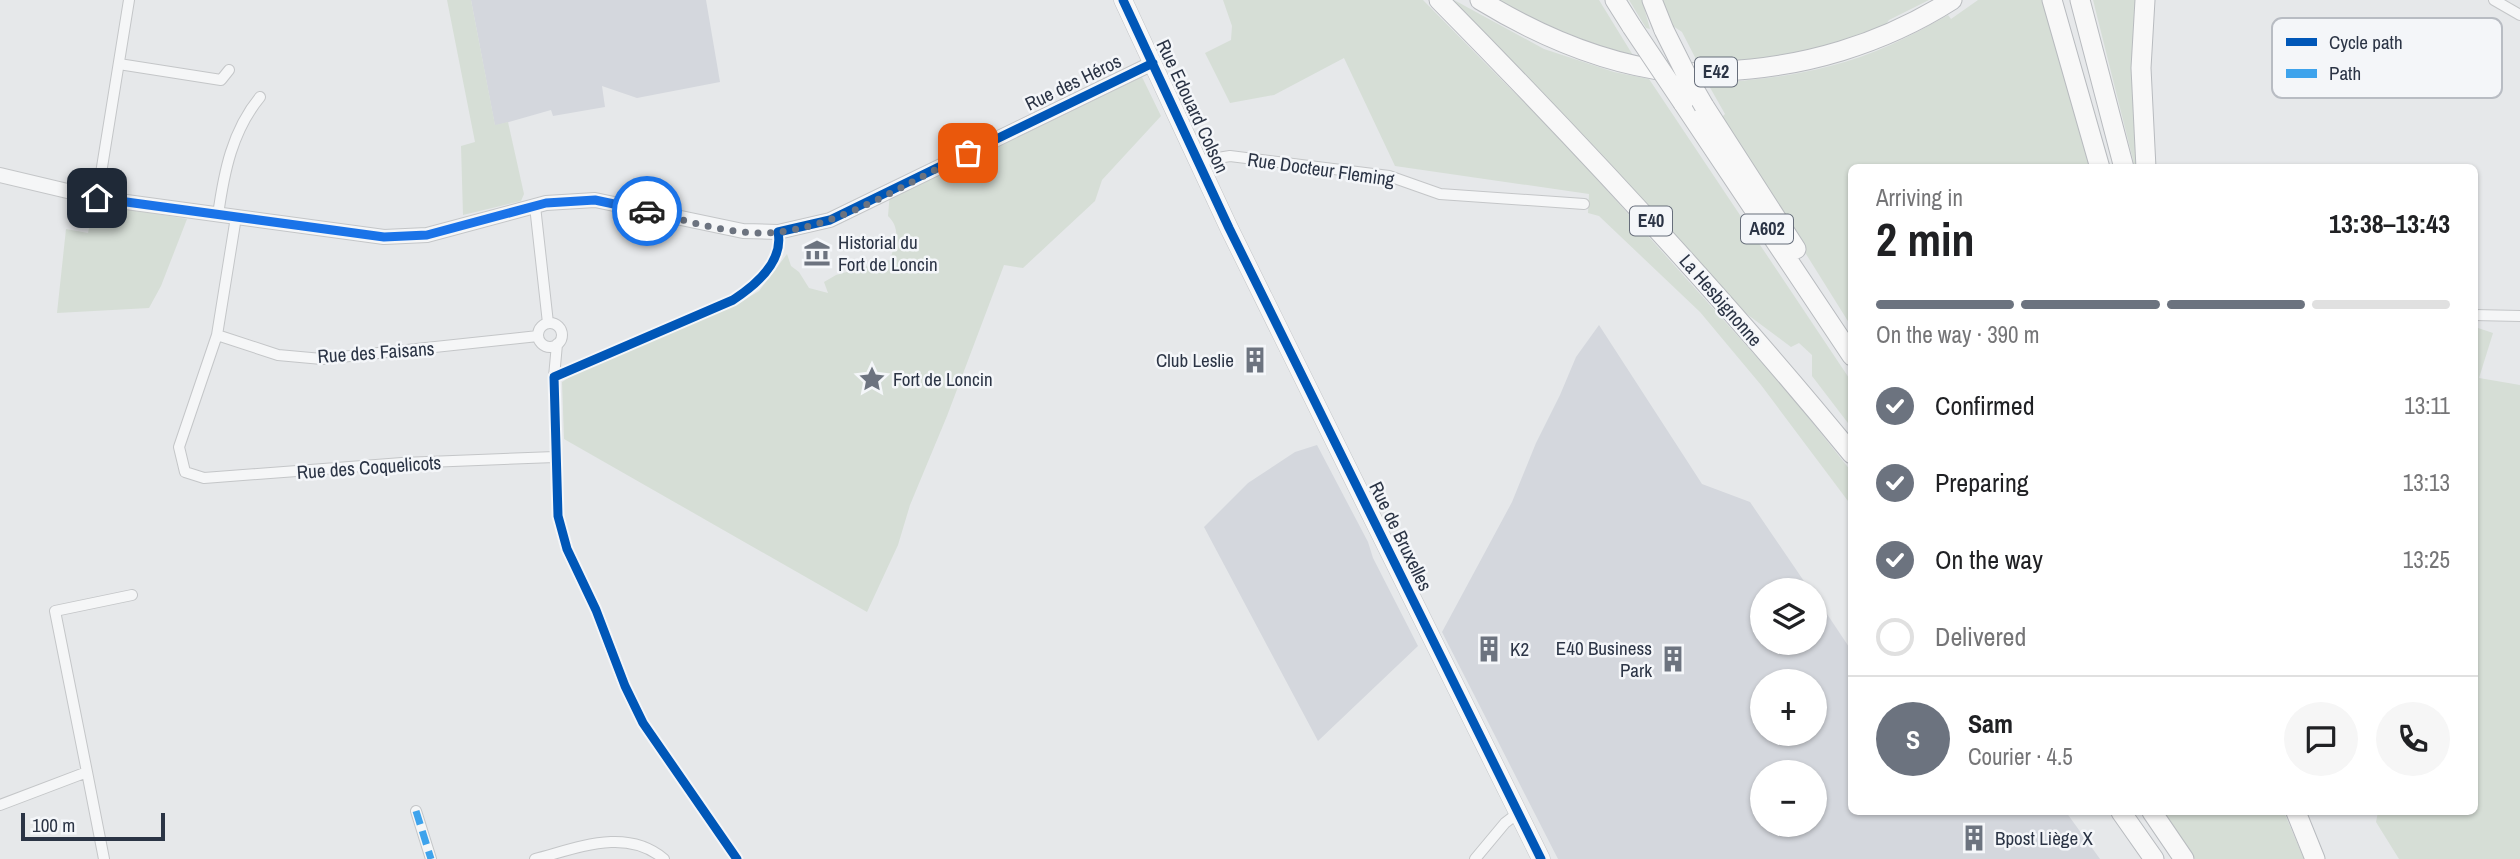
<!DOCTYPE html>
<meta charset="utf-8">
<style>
:root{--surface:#fff;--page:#f6f6f6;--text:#202124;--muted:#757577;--line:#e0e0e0;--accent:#6c737f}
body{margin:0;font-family:"Archivo Narrow",sans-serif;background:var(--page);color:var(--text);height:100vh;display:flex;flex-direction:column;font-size:26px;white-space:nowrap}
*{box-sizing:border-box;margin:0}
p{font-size:23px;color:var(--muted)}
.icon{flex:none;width:38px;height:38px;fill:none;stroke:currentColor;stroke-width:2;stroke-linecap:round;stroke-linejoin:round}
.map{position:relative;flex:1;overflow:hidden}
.panel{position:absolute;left:1848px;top:164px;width:630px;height:651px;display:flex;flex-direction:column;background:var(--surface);border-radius:10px;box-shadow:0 2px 5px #0004}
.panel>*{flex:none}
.buttons{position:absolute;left:1750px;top:578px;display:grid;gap:14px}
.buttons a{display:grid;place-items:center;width:77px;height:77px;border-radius:50%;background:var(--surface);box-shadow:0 2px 5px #0004;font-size:35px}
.scale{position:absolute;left:21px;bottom:18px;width:144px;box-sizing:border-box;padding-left:7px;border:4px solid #2b3445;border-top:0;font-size:19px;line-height:24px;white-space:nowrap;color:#2b3445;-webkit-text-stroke:5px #f4f6f9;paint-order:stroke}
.pin{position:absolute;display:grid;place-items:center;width:60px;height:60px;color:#fff;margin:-30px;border-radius:14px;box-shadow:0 4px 10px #0006}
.courier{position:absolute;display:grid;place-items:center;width:70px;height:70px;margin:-35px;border:5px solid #1a73e8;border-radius:50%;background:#fff;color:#222;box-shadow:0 2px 9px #0007}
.overview em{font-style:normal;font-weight:800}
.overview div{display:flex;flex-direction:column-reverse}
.overview{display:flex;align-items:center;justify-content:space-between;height:119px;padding:0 28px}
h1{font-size:46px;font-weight:800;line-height:52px}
.bar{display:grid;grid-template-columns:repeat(4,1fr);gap:10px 7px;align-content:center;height:84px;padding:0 28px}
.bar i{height:9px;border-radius:5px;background:var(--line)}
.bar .current{background:var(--accent)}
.bar p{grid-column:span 4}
.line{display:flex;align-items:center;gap:18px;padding:0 28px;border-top:2px solid var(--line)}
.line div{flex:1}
.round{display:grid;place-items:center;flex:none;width:74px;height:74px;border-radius:37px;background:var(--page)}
ol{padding:0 28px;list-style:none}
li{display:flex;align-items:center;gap:21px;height:77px}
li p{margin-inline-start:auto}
li .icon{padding:7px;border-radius:50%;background:var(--accent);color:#fff;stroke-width:4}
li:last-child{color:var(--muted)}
li i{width:38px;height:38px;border:4px solid var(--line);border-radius:50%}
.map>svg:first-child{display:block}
.built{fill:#d4d7dd;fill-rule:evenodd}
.green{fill:#d6ded6}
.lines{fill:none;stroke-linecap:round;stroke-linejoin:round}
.minor-casing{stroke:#c4c6c8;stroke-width:12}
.tertiary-casing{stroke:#c4c6c8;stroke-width:16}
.primary-casing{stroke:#c2c5c8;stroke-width:19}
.motorway-casing{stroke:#b8bbbf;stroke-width:21}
.minor{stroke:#f5f6f7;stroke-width:10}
.tertiary{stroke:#f5f6f7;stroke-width:14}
.primary{stroke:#f8f8f8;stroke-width:18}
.motorway{stroke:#f8f8f8;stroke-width:19}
.motorway-bridge-casing{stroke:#b8bbbf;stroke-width:21;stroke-linecap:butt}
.motorway-bridge{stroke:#f8f8f8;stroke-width:19}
.quiet{stroke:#3ea3ec;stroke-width:7;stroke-dasharray:14 7;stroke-linecap:butt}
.cycleway-casing{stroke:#f4f6f9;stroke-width:13}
.cycleway{stroke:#0057b8;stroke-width:9}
.done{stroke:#6c737f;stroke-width:7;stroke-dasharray:0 12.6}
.route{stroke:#1a73e8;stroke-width:9}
.labels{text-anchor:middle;stroke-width:5;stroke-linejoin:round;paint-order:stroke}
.shield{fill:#f4f6f9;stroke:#676e7b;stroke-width:2}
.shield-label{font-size:18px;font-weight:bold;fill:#2b3445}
.street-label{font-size:19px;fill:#2b3445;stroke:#f4f6f9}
.poi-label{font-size:19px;fill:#2b3445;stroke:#f4f6f9;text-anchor:start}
.key{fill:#f4f6f9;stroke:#b8bcc3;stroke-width:2}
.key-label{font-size:19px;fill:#2b3445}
</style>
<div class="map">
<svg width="2520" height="859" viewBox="0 0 2520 859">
<rect width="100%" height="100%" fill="#e6e8ea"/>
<path class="built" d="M471 0H706L720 82 637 98 602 86 605 107 553 116 551 110 495 126Z
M1599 325 1702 484 1750 502 1810 590H1762V642H1815V596L1851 650 1852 812H2066L2100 859H1558L1442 632 1512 502 1536 443 1560 395 1576 357ZM1762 681H1815V733H1762ZM1762 772H1815V824H1762Z
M1317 445 1368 542 1373 558 1418 646 1318 741 1204 527 1248 483 1295 452Z"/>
<path class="green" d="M447 0H471L495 125 508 122 524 194 521 201 463 215 461 146 475 142Z
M1223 0H1423L1570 149 1788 392 1851 471V505L1761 385 1700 312 1599 216 1588 213 1589 194 1395 166 1344 58 1274 95 1230 103 1205 53 1231 40 1232 26Z
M1454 0 1544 49 1614 72 1649 79 1851 381V427L1812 376V355L1799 343 1791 347 1740 309 1469 19Z
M1491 0H1599L1634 57 1596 48Z
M1629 0H1642L1650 29 1646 28Z
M1662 0H1929L1889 20 1882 30 1794 57 1699 65 1682 32 1670 24Z
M1978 0H2045L2093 168H1852L1851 326 1721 118 1725 114 1708 84C1749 80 1790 77 1830 66 1872 56 1911 36 1948 15L1951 19Z
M2093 0H2138L2140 168H2135Z
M1142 77 1161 116 1102 180 1095 201 1023 268 1004 265 947 416 910 505 898 545 867 612 564 439 562 382 570 377 679 326 744 300 759 291 787 254 791 266 799 272 809 288 828 293 824 282 836 275 890 260C895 243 902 230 888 216L890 191Z
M94 203 187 219 161 286 149 308 57 313 66 229 88 233Z
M2475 327 2493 333 2479 378 2520 385V859H2399L2376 822 2378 812H2474Z
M2164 812H2284L2304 859H2195Z"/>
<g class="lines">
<g class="minor-casing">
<path id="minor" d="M2494 0 2520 15
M119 64 221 80 229 70
M1200 161 1230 156 1389 176 1440 194 1584 204
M97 198 129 0
M535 206 548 323
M218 215C224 172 232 131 260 97
M236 217 217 335 179 447 185 472 204 478 402 463 555 457
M2474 315 2520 316
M538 335a12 12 0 1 1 24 0a12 12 0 1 1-24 0Z
M217 335 278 355 322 359 538 336
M557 344 554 377 558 516 567 549 596 610 625 686 643 723 737 859
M87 772 55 611 132 595
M0 805 87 772 104 859
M416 811 431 859
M535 859C578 848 626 827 664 859
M1475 859 1505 823 1518 813"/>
</g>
<g class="tertiary-casing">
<path id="tertiary" d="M0 175 97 198 384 237 427 235 546 203 595 200 743 231 778 232 830 220 1153 63"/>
</g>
<g class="primary-casing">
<path id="primary" d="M1123 0 1229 228 1541 859"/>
</g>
<g class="motorway-casing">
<path id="motorway" d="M1439 0C1583 146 1722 295 1852 454
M1480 0C1539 36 1605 64 1673 72 1689 74 1706 72 1721 71 1803 68 1883 44 1952 0
M1615 0 1632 27
M1652 0 1664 30
M2052 0 2100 168
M2080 0 2124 168
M2145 0 2141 68 2146 168
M1683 103 1852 356
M1704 106 1796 249
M2121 812 2154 859
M2152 812 2184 859
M2296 812 2315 859"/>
</g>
<use href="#minor" class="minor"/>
<use href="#tertiary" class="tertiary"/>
<use href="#primary" class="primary"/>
<use href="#motorway" class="motorway"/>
<g class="motorway-bridge-casing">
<path id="motorway-bridge" d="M1632 27 1683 103
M1664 30 1689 80 1704 106"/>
</g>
<use href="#motorway-bridge" class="motorway-bridge"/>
<path class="quiet" d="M416 811 431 859"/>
<g class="cycleway-casing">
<path id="cycleway" d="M1123 0 1229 228 1541 859
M737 859 643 723 625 686 596 610 567 549 558 516 554 377 733 300C756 285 784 262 778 232L830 220 1153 63"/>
</g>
<use href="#cycleway" class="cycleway"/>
</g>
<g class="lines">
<path class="done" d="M647 211C689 221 735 237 779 232 842 225 911 181 968 153"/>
<path class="route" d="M97 198 384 237 427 235 546 203 595 200 647 211"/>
</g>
<defs>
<g id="museum-bare" transform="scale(2.1)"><path d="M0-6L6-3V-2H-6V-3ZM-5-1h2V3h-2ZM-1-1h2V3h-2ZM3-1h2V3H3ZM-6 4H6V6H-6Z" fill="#6c737f" stroke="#f4f6f9" stroke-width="2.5" paint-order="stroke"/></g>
<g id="building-bare" transform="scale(2.1)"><path d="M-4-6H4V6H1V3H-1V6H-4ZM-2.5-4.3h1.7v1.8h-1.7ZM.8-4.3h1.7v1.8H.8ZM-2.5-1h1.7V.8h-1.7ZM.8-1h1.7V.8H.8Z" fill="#6c737f" stroke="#f4f6f9" stroke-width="2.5" paint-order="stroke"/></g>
<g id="sight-bare" transform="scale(2.1)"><path d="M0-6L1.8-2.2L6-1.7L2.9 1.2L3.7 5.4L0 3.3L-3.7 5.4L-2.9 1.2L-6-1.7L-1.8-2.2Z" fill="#6c737f" stroke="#f4f6f9" stroke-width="2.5" paint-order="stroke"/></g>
</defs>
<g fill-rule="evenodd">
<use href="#museum-bare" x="817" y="253"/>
<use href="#building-bare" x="1255" y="360"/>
<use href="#sight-bare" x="872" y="379"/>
<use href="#building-bare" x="1489" y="649"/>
<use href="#building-bare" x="1673" y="659"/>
<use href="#building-bare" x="1974" y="838"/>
</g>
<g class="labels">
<g class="shield">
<rect x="1695" y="57.5" width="42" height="29" rx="5"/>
<rect x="1630" y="206.5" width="42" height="29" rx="5"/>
<rect x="1741" y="214.5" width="52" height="29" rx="5"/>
</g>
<g class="shield-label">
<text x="1716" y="78">E42</text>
<text x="1651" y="227">E40</text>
<text x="1767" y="235">A602</text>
</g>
<g class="street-label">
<text transform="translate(1073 82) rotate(-26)" y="7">Rue des Héros</text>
<text transform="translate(1193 106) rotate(65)" y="7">Rue Edouard Colson</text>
<text transform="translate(1321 169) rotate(8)" y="7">Rue Docteur Fleming</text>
<text transform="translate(1721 300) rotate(49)" y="7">La Hesbignonne</text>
<text transform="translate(376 352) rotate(-4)" y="7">Rue des Faisans</text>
<text transform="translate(369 467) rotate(-4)" y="7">Rue des Coquelicots</text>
<text transform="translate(1401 536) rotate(64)" y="7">Rue de Bruxelles</text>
</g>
<g class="poi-label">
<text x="838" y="249">Historial du<tspan x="838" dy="22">Fort de Loncin</tspan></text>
<text x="1234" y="367" text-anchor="end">Club Leslie</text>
<text x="893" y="386">Fort de Loncin</text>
<text x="1652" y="655" text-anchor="end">E40 Business<tspan x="1652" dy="22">Park</tspan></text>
<text x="1510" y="656">K2</text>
<text x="1995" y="845">Bpost Liège X</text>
</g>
</g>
<rect x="2272" y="18" width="230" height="80" rx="10" class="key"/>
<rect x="2286" y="38" width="31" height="8" fill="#0057b8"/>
<rect x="2286" y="69" width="31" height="9" fill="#3ea3ec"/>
<g class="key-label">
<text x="2329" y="49">Cycle path</text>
<text x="2329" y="80">Path</text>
</g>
</svg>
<div class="buttons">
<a><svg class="icon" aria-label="layers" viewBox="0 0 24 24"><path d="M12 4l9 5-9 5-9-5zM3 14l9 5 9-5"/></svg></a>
<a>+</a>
<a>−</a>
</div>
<div class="scale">100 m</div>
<div class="pin" style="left:968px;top:153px;background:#ea580c"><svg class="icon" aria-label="bag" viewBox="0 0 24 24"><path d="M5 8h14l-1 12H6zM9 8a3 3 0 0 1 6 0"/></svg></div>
<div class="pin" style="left:97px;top:198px;background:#1f2937"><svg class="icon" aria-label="home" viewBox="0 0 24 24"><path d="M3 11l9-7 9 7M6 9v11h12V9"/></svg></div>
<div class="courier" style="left:647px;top:211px"><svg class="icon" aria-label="car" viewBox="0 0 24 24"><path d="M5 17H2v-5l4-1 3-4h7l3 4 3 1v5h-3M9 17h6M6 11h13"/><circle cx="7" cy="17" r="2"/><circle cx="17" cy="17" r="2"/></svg></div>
<section class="panel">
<div class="overview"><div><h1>2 min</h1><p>Arriving in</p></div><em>13:38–13:43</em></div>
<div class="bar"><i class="current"></i><i class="current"></i><i class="current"></i><i></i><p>On the way · 390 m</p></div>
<ol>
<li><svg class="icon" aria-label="check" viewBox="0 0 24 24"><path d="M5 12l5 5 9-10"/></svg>Confirmed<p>13:11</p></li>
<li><svg class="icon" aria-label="check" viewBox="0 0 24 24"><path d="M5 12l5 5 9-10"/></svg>Preparing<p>13:13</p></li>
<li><svg class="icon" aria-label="check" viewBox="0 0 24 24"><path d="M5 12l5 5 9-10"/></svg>On the way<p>13:25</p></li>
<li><i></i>Delivered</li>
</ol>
<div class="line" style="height:126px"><b class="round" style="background:var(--accent);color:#fff">S</b><div><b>Sam</b><p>Courier · 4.5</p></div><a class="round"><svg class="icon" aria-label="chat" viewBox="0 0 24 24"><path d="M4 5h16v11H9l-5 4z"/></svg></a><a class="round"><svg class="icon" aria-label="phone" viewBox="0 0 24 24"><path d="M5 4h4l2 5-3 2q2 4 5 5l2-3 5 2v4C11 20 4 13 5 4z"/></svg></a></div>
</section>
</div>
